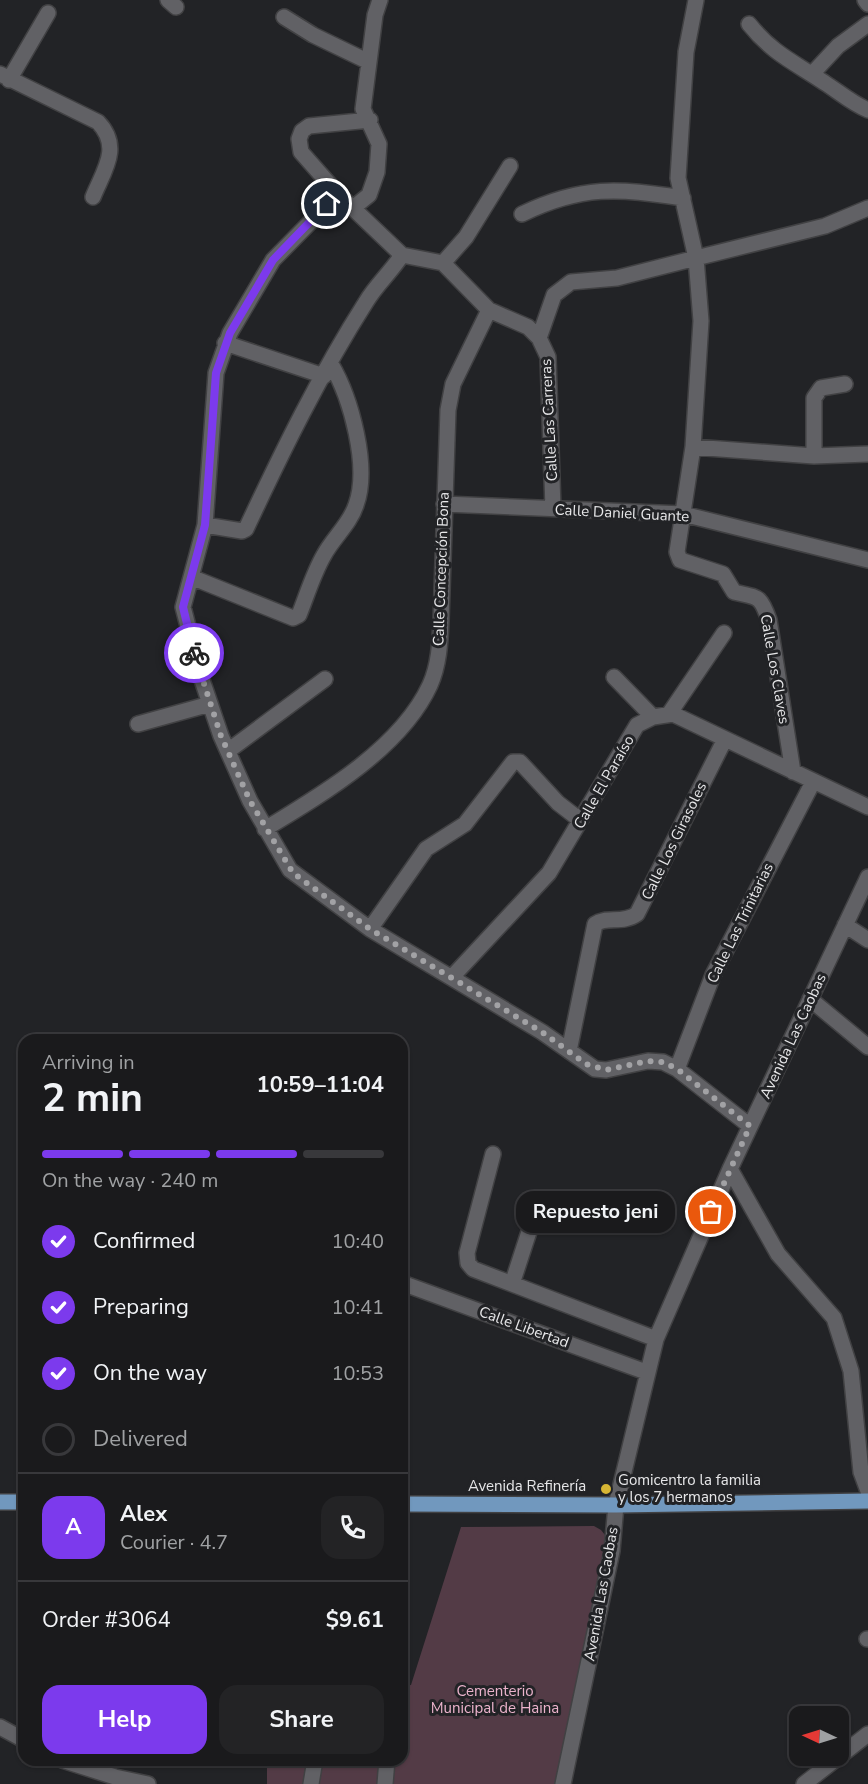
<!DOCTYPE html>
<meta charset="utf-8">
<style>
:root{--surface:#1a1a1c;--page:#232325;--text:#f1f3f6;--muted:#9fa1a3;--line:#38383b;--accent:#7c3aed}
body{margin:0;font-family:"Nunito Sans",sans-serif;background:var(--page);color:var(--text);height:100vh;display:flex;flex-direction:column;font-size:22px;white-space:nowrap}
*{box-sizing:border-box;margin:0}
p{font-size:20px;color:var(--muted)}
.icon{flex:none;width:33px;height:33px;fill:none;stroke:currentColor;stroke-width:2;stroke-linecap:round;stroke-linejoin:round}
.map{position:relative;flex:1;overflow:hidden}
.details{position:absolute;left:18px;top:1034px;width:390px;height:732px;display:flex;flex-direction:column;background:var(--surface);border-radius:18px;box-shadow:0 2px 4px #0004,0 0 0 2px var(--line)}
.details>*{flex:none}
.needle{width:39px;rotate:274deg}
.fabs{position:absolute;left:789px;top:1706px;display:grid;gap:12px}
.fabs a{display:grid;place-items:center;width:60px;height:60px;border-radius:12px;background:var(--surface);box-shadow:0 2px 4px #0004,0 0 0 2px var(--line);font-size:30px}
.pin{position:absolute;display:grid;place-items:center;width:51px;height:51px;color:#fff;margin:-26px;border:3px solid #fff;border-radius:50%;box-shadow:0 2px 6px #0007}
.courier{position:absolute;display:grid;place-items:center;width:60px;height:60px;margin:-30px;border:4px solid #7c3aed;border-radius:50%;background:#fff;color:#222;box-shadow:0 2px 8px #0007}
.bubble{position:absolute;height:42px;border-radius:18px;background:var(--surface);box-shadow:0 2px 4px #0004,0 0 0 2px var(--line);font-size:20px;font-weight:700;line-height:42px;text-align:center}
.overview em{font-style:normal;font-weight:700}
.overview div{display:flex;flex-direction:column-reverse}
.overview{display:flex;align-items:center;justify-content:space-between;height:102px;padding:0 24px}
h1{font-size:39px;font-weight:700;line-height:45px}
.bar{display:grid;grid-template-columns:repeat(4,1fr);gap:9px 6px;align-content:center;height:72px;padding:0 24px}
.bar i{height:8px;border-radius:4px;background:var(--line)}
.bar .on{background:var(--accent)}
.bar p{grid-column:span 4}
.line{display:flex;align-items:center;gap:15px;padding:0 24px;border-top:2px solid var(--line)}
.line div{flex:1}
.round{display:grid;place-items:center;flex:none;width:63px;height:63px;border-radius:18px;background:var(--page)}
ol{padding:0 24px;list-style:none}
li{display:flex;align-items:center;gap:18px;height:66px}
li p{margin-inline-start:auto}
li .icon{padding:6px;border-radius:50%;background:var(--accent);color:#fff;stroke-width:4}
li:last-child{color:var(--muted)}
li i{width:33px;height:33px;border:3px solid var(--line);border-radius:50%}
.cta{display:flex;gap:12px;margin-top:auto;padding:12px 24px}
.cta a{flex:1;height:69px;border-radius:18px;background:var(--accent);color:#fff;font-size:24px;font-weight:700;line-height:69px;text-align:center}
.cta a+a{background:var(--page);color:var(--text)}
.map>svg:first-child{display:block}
.green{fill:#533b46}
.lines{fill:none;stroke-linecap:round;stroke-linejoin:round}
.minor-casing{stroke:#414143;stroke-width:18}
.major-casing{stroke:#414143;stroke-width:18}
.minor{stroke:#616165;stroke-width:15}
.major{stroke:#7198be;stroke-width:15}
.done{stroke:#a2a2a5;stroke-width:6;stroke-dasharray:0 10.8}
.route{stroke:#7c3aed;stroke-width:8}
.poi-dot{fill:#d6b534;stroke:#222326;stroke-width:2}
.labels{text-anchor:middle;stroke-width:6;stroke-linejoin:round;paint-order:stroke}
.street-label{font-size:15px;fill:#e7e7e9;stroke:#222326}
.poi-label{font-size:15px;fill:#e7e7e9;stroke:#222326;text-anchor:start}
.park-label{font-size:15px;fill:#ebb3cc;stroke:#222326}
</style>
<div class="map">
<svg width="868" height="1784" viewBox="0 0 868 1784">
<rect width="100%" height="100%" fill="#222326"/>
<path class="green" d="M594 1526 601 1530 609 1540 563 1784H267V1760H402V1686L411 1685 461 1527Z"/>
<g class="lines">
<g class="minor-casing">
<path id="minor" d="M168 0 176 7
M696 0 686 52 678 178 696 258 701 321 693 447 677 552 680 560 723 574 734 592C758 598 760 594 769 620L793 772
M865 0 868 4
M284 17 313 35 369 62
M749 24C773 54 794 62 825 83 839 92 853 104 868 110
M0 74 98 122C122 147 104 170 93 197
M812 74 838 46 868 24
M9 80 48 13
M370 120 309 126 302 131 299 139 301 152 338 194 402 255 443 263 489 310 528 327 539 338 548 357 553 509
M338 194 273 260 230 333 216 373 205 525 183 607 202 680 221 736 250 801 290 870 370 929 542 1032 595 1069 606 1070 648 1061 663 1062 677 1069 750 1126
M353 208 369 195 377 172 379 144 363 109 375 15 380 0
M522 214C582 185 618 188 683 198
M443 263 466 237 510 166
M539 338 554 295 571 282 617 278 696 258 825 226 868 208
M225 343 324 376
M693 447 814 456 868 454
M814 456V398L821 388 845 384
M444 504 683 514 868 560
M205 525 242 531 246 529C282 452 320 374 366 302 376 285 391 272 402 255
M191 577 293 618 299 615C307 595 313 574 324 555 333 538 350 524 356 505 370 467 351 398 331 364
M614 677 653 717
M669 714 724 633
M138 724 210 704
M228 751 325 679
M265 829C323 794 401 748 430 685 439 665 440 643 441 621L448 410 453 384 489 310
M845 925 868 940
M370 929 426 849 465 824 513 762H520L558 803 580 820
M452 977 549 873 637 725 653 717 673 714 868 807
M810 999 868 1047
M569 1051 595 924C606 916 623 924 637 914L724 741
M677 1069 713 975 813 782
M493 1154 467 1253 468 1263 473 1269 656 1339
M730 1169 778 1254 834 1318 851 1371 861 1472 868 1491
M402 1283 646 1372
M512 1284 540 1198
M867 1639H868
M0 1727 24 1740
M62 1760 115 1777 148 1784
M311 1784 315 1760
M385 1784 387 1760
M563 1784 612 1551 616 1505 656 1339 730 1169 868 877
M804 1784 868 1734"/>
</g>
<g class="major-casing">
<path id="major" d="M0 1502H24
M402 1504 616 1505 868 1501"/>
</g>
<use href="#minor" class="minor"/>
<use href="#major" class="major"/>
</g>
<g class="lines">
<path class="done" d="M194 653 221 736 250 801 293 873 370 929 542 1032 586 1064 606 1070 648 1061 663 1062 677 1069 750 1126 711 1212"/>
<path class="route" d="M194 653 183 607 205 525 216 373 230 333 273 260 327 204"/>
</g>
<circle class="poi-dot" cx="606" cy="1489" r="6"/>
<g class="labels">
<g class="street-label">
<text transform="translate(549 420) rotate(-93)" y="5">Calle Las Carreras</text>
<text transform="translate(622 513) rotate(3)" y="5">Calle Daniel Guante</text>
<text transform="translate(441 569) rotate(-88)" y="5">Calle Concepción Bona</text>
<text transform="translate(775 669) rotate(80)" y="5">Calle Los Claves</text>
<text transform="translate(604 782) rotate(-60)" y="5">Calle El Paraíso</text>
<text transform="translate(674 841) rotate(-64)" y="5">Calle Los Girasoles</text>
<text transform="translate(740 923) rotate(-64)" y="5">Calle Las Trinitarias</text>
<text transform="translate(793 1036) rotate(-65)" y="5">Avenida Las Caobas</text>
<text transform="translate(524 1327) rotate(20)" y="5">Calle Libertad</text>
<text x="527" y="1491">Avenida Refinería</text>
<text transform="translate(601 1594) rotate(-80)" y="5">Avenida Las Caobas</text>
</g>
<g class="poi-label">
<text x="618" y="1485">Gomicentro la familia<tspan x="618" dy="17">y los 7 hermanos</tspan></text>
</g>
<g class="park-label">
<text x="495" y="1696">Cementerio<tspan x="495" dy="17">Municipal de Haina</tspan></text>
</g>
</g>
</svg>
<div class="fabs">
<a><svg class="needle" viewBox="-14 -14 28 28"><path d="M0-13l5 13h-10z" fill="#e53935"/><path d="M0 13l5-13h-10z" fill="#9fa1a3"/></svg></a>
</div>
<div class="pin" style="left:711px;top:1212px;background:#ea580c"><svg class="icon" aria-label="bag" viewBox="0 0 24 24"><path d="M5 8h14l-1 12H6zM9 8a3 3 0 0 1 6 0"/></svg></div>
<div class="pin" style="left:327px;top:204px;background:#1f2937"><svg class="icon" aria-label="home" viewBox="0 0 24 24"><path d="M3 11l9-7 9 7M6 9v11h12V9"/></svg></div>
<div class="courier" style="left:194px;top:653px"><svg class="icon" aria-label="bike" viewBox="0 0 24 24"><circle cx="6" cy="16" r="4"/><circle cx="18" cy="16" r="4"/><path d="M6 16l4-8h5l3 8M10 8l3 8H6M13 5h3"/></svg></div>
<div class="bubble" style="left:516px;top:1191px;width:159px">Repuesto jeni</div>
<section class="details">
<div class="overview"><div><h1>2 min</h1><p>Arriving in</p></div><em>10:59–11:04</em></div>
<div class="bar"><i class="on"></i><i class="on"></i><i class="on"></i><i></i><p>On the way · 240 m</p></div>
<ol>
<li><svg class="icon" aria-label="check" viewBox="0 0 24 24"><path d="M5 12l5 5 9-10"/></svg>Confirmed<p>10:40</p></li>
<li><svg class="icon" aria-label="check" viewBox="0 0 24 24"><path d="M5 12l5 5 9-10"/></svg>Preparing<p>10:41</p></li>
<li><svg class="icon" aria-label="check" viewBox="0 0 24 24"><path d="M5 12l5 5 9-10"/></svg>On the way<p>10:53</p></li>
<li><i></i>Delivered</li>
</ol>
<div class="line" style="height:108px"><b class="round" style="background:var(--accent);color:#fff">A</b><div><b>Alex</b><p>Courier · 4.7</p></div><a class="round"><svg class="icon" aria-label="phone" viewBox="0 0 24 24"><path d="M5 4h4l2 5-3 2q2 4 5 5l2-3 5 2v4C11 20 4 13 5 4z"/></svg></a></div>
<div class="line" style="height:78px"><div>Order #3064</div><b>$9.61</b></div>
<div class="cta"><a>Help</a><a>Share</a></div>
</section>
</div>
